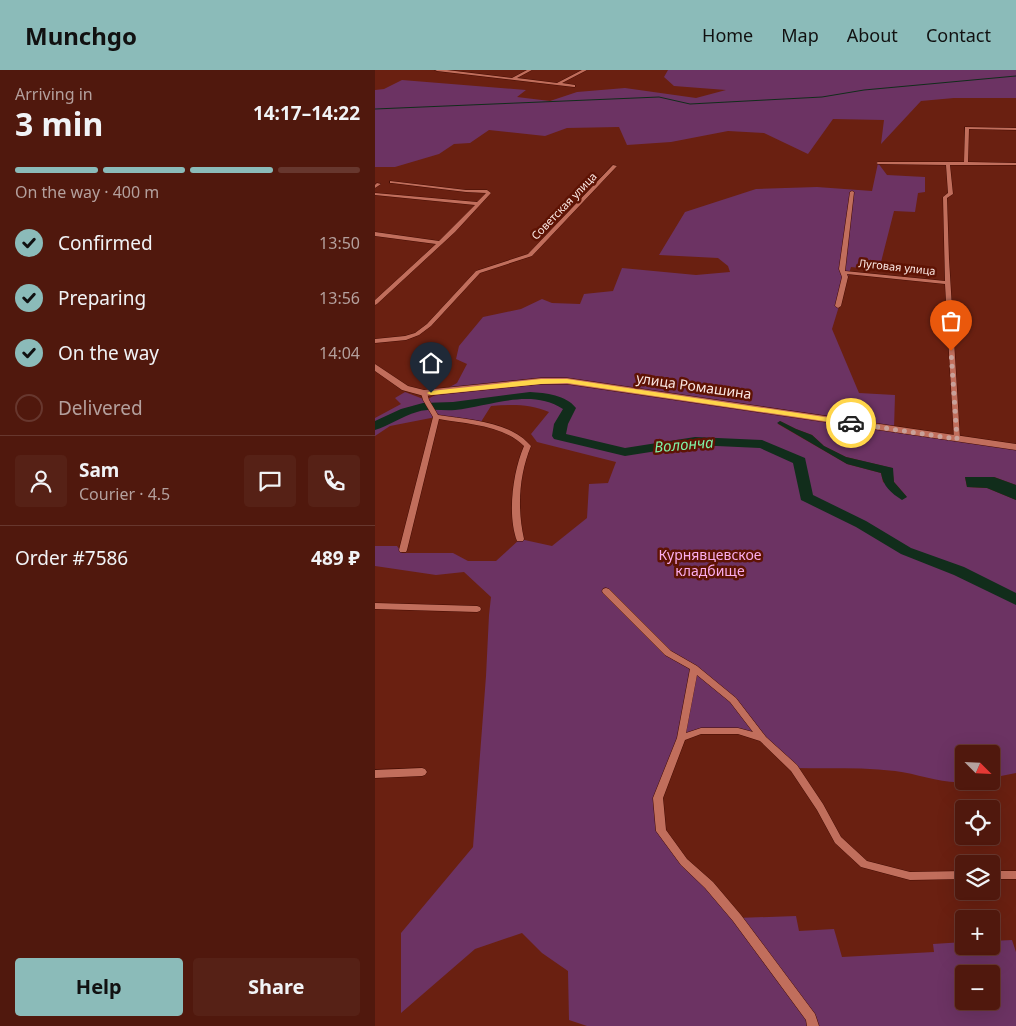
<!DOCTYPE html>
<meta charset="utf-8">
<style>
:root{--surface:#50180d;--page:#562116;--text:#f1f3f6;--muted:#b4a09d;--line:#67372e;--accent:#8bbbb9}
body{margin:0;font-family:"Noto Sans",sans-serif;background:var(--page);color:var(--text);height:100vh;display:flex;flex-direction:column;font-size:19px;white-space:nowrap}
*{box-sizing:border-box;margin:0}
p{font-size:16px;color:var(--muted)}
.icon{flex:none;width:28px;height:28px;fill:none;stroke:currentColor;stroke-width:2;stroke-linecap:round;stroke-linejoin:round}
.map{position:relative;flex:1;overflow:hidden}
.panel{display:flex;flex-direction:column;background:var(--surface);width:375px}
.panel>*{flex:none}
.needle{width:32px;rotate:114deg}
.tools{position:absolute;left:580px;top:675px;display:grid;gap:10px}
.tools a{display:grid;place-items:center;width:45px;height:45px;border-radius:5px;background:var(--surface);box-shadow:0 5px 20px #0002,0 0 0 1px var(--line);font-size:25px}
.pin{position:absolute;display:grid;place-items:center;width:42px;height:42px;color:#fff;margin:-51px -21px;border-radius:50% 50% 50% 0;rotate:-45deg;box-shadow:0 0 5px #0007}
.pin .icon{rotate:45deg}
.courier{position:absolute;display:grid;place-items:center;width:50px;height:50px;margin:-25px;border:4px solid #ffd54a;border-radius:50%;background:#fff;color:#222;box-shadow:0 1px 6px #0007}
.summary em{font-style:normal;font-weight:700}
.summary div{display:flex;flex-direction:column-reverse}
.summary{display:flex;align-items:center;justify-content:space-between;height:85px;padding:0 15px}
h1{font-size:32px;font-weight:700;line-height:38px}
.bar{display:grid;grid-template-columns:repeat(4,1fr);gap:8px 5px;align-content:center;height:60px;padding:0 15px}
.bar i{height:6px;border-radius:4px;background:var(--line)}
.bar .active{background:var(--accent)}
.bar p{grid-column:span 4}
.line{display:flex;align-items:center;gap:12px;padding:0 15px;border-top:1px solid var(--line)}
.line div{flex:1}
.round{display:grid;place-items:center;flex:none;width:52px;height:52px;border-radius:5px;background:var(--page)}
ol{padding:0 15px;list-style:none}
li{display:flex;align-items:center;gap:15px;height:55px}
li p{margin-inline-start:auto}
li .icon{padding:5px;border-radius:50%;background:var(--accent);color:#111;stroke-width:4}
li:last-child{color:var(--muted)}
li i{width:28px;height:28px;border:2px solid var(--line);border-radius:50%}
.button{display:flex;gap:10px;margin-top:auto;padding:10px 15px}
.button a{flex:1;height:58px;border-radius:5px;background:var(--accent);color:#111;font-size:20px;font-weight:700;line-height:58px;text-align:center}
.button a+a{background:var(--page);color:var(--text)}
header{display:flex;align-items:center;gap:30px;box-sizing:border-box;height:70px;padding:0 25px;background:var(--accent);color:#111}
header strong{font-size:24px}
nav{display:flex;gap:28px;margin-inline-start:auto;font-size:18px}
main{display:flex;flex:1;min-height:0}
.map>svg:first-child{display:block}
.green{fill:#6c3363;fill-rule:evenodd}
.water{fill:#112d1b}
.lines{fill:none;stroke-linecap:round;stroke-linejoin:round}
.stream{stroke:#112d1b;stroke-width:1}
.river{fill:#112d1b;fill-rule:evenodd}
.street-casing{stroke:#440c03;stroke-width:1}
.secondary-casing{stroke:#440c03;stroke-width:1}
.street{fill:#c16e5c;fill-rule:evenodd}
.secondary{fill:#c16e5c;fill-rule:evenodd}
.route{fill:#ffd54a}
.done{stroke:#c8a19a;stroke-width:5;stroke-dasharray:0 9}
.labels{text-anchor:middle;stroke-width:5;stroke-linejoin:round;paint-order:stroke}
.far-street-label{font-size:11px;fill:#fbe7e3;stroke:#5e1304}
.street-label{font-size:14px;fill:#fbe7e3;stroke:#5e1304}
.park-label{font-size:14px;fill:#fbaded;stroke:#5e1304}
.water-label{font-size:15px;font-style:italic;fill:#7ef2a6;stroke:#5e1304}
</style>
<header>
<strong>Munchgo</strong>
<nav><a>Home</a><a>Map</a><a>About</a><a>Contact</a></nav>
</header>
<main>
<section class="panel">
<div class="summary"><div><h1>3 min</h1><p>Arriving in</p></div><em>14:17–14:22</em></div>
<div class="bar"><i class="active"></i><i class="active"></i><i class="active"></i><i></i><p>On the way · 400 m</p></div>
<ol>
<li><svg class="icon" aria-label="check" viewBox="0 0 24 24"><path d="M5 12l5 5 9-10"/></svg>Confirmed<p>13:50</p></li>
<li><svg class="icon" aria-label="check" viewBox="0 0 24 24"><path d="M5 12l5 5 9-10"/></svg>Preparing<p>13:56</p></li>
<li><svg class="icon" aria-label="check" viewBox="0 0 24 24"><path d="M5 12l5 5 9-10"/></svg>On the way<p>14:04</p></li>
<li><i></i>Delivered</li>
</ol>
<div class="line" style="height:90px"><a class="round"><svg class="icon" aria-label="person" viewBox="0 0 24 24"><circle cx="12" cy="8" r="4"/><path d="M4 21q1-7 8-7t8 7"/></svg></a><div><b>Sam</b><p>Courier · 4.5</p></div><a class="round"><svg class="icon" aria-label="chat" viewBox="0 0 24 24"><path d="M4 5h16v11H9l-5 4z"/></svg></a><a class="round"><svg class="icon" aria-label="phone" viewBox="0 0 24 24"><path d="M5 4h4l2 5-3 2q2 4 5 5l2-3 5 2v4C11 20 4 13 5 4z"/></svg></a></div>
<div class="line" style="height:65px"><div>Order #7586</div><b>489 ₽</b></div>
<div class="button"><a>Help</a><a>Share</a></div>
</section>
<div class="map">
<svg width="641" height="956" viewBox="0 0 641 956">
<rect width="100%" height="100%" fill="#6a2011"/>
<path class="green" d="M293 0H641V28H579L546 31 506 74 509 50 458 49 433 84 389 63 353 61 296 72 252 75 244 57 192 58 170 66 114 60 95 73 79 74 64 84 20 97H0V20L9 19 27 10 151 20 142 27 175 31 202 22 250 18 321 28 351 20 299 16 289 7Z
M503 93 512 105 550 107V122L543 123 540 142 519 141 504 200 476 197 457 259 484 323 520 325 519 359 641 377V415L619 407H590L592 417 612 418 641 430V703L616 708V684H589V711H596C570 716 546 704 520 701 487 697 452 699 419 698 410 689 398 674 387 668 362 657 331 659 306 668L283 728 286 761 362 848 421 846 424 861 459 859 467 887 559 882 558 874 589 872V876H616V871L637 870 641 882V956H212L194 950 193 901 167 883 147 863 100 879 26 943V863L98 777 111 606 114 545 116 527 89 502 61 505 0 496V476H22L27 483H78L93 491H121L145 469 177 476 212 448 214 414 233 413 241 392 162 372 156 364 174 342C156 334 136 334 116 336L104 355 61 347 15 356 0 366V348L26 334 20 328 30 322 51 330 82 313 92 294 81 289 84 276 108 247 146 239 167 229 177 233 205 234 209 224 238 221 247 198 321 205 355 202 353 196 343 188 284 185 310 142 381 119 442 117 497 121ZM405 351 421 359 437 365 449 376 471 387 517 398 519 412 532 427 508 412 506 403 472 394 403 354ZM589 904H616V931H589Z"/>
<path class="water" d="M405 351 421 359 437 365 449 376 471 387 518 398 519 412 532 427 527 430C516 423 508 416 506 403L472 394 402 353Z
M590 407H619L641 415V430L612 418 592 417Z"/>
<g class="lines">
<path class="stream" d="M0 39 284 27 315 34 447 27 489 20 641 6"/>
<path class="river" d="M155 322C171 323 191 325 201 338L193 354 191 364 250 378 320 367 387 370 430 388 438 425 491 451 536 478 589 497 641 523V535L579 505 526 484 481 457 426 430 418 393 385 378 320 375 250 386 179 369 177 366 179 354 188 339C156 318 115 336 80 340 67 341 55 338 42 342 27 346 14 356 0 360V351L26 339 48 333 78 332Z"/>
<g class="street-casing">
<path id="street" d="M60 0H72L137 8 152 0H157L142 8 182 13 207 0H212L187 13 200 15V17H199L62 1Z
M590 57 641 58V60L594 59 593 92 641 93V95H575L578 124 572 128 574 189 585 369 582 371 579 369 570 214 472 204 473 207 466 236 463 238 460 236 467 207 464 199 475 122 477 121 479 122 470 201 570 211 568 127 573 123 571 95 503 94 501 93 503 92H589Z
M238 95 242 96 157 186 105 203 56 256 44 265 31 270 0 273V269L30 266 40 263 52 254 101 201 153 184Z
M15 111 91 120H112L116 123 80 162 2 234 0 235V230L61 174 0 166V162L64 171 100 135 0 125V123L102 132 111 123 91 122 17 113H15Z
M2 113 6 114 0 118V115Z
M49 321 52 323 54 330 63 345C94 350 135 351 156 376 144 405 142 438 149 469L148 471H142C132 445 138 401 149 376 128 355 92 354 64 349L32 480 31 482H25L24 480 58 347 48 330 46 323Z
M231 518 234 519 296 581 322 596 361 628 391 667 422 695 448 734 466 767 492 791 535 802 589 801V809L535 810 486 797 460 773 442 740 416 701 385 671 363 664H326L310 670 288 728 291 760 312 789 338 812 366 845 440 944 444 956H432L431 950 358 851 330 818 306 795 281 761 278 728 302 668 315 599 290 585 228 523 227 521 228 519ZM322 605 355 632 378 662 363 658H326L311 663Z
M0 533 102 536 105 537 106 539 105 541 102 542 0 539Z
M47 698 50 699 52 702 50 705 47 706 0 708V700Z
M616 801H641V809H616Z"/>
</g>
<g class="secondary-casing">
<path id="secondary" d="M0 294 33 316 49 320 166 308H192L641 374V380L192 314H166L49 326 27 320 0 301Z"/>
</g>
<use href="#street" class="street"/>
<use href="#secondary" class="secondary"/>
</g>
<path class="route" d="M166 309H192L476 351 480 353 476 355 192 313 166 314 56 325 52 323 56 321Z"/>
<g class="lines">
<path class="done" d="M476 353 582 369 576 281"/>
</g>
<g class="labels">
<g class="far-street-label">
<text transform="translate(189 136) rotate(-46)" y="4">Советская улица</text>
<text transform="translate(522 197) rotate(6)" y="4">Луговая улица</text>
</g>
<g class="street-label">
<text transform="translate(319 316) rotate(8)" y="5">улица Ромашина</text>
</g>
<g class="park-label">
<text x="335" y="490">Курнявцевское<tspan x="335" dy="16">кладбище</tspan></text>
</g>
<g class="water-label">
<text transform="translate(309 375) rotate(-5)" y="5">Волонча</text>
</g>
</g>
</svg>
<div class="tools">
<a><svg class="needle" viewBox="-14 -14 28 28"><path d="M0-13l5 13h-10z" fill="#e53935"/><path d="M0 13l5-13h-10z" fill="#b4a09d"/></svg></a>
<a><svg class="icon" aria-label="locate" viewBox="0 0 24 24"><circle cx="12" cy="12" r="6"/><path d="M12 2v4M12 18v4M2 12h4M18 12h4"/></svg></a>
<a><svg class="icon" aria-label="layers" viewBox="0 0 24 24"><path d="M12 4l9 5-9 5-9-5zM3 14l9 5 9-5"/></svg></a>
<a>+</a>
<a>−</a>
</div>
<div class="pin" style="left:576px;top:281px;background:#ea580c"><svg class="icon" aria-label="bag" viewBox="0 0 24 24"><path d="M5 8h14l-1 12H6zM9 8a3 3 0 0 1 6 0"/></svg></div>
<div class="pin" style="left:56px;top:323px;background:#1f2937"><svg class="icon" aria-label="home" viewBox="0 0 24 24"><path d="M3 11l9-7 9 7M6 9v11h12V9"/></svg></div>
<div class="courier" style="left:476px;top:353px"><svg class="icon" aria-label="car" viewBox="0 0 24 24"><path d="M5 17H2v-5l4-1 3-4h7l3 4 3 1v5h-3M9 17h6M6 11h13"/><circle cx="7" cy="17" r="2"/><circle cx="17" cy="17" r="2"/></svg></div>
</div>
</main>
